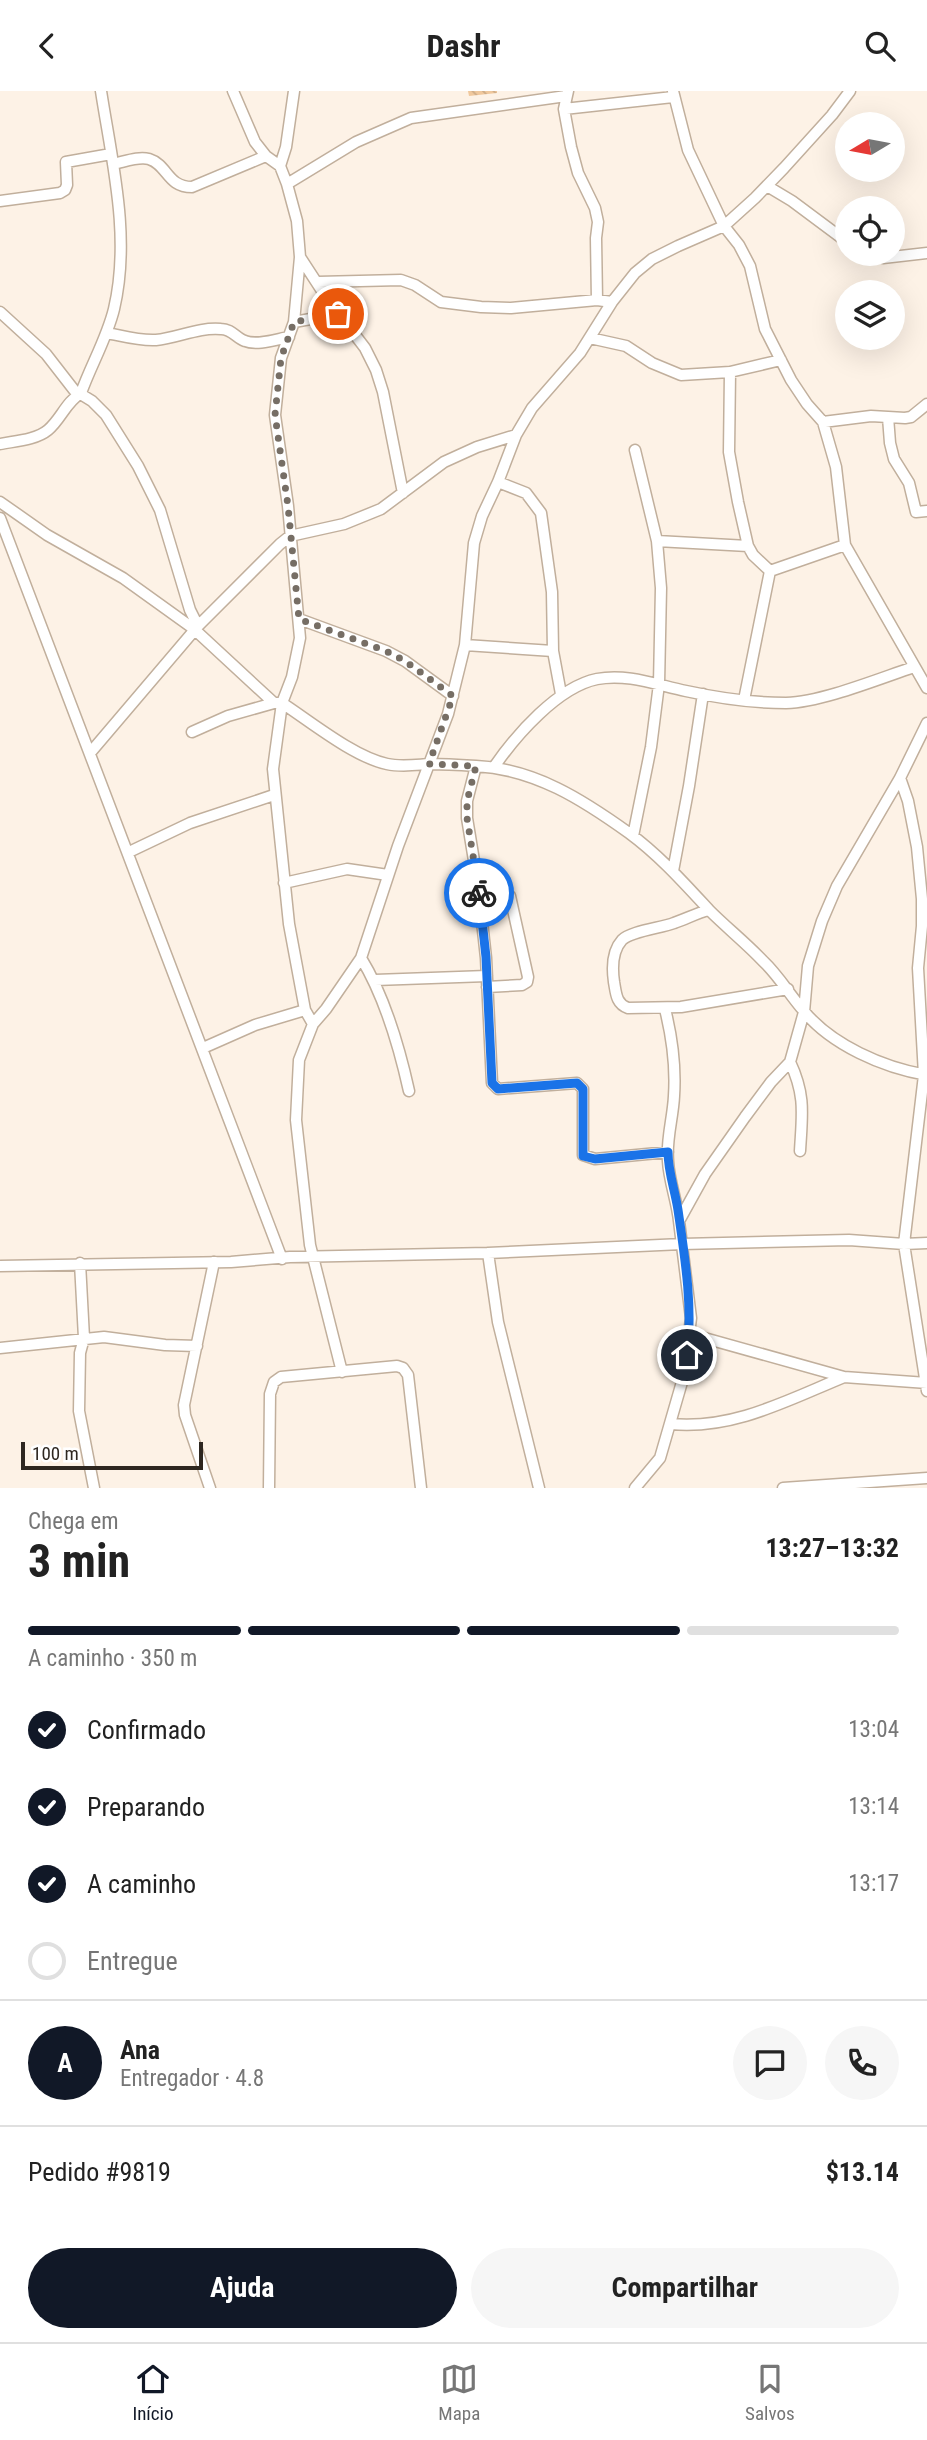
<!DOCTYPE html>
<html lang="pt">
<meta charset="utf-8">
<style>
:root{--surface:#fff;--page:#f6f6f6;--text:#222;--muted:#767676;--line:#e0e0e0;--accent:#111827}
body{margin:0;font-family:"Roboto Condensed",sans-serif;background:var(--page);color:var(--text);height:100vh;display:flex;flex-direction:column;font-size:26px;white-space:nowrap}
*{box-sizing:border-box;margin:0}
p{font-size:23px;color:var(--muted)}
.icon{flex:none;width:38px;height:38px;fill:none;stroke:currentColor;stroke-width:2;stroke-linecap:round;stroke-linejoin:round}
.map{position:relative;height:1397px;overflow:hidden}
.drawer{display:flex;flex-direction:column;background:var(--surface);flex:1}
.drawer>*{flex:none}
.needle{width:46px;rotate:260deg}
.buttons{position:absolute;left:835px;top:21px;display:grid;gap:14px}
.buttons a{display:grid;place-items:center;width:70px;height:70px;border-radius:50%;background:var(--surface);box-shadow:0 7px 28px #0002;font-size:35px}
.scale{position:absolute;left:21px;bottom:18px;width:182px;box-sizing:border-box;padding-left:7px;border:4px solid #2e2720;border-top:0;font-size:19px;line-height:24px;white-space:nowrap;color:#2e2720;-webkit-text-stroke:5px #fff;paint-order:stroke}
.pin{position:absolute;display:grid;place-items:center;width:60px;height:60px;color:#fff;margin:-30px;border:4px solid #fff;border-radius:50%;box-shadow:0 2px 7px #0007}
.courier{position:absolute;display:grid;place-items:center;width:70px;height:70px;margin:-35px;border:5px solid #1a73e8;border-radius:50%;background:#fff;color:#222;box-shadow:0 2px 9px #0007}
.head em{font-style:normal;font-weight:700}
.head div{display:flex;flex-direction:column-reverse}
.head{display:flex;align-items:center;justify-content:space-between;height:119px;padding:0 28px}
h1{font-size:46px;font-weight:700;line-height:52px}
.bar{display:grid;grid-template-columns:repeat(4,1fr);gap:10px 7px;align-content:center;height:84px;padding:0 28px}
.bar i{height:9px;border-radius:5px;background:var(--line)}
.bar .active{background:var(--accent)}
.bar p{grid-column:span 4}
.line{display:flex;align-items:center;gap:18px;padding:0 28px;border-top:2px solid var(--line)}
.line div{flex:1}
.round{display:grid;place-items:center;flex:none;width:74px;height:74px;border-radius:37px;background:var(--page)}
ol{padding:0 28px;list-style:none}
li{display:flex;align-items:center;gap:21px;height:77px}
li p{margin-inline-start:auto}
li .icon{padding:7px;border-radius:50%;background:var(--accent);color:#fff;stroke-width:4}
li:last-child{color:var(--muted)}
li i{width:38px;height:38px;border:4px solid var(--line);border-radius:50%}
.button{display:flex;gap:14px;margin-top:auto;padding:14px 28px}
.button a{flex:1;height:80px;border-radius:42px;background:var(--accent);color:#fff;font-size:28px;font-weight:700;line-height:80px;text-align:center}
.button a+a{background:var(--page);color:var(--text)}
header{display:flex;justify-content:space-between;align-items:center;height:91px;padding:0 28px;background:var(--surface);font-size:32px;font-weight:700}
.dock{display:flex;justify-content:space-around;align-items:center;height:98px;border-top:2px solid var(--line);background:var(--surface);font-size:19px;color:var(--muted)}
.dock a{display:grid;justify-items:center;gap:4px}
.dock .active{color:var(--accent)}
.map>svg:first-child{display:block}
.building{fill:url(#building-back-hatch)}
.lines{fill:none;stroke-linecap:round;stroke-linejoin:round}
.street-casing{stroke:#c1af9c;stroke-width:13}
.street{stroke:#fff;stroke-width:10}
.done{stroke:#766e65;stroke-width:7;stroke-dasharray:0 12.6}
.route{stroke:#1a73e8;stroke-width:9}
</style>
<header><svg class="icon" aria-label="back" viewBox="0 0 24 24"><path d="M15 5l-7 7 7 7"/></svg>Dashr<svg class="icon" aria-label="search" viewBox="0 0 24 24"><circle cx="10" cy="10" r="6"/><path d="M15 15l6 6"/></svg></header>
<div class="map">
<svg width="927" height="1397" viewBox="0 0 927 1397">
<defs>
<pattern id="building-back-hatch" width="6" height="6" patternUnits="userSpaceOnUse" patternTransform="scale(1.75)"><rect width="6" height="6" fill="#f0c89d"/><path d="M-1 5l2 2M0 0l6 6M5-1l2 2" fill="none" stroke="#ceac87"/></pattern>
</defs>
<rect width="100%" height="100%" fill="#fdf2e6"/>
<path class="building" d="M468 0H497V2L469 5Z"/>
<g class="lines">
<g class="street-casing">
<path id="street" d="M233 0 255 51 266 65 280 75 287 93 297 130 300 166 326 206 365 257 376 279 383 301 403 402
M568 0 564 18 571 56 578 82 595 117 598 131 596 147 597 209
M673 0 688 59 724 135 739 154 750 175 765 238 791 289 807 313 823 331 836 376 845 454 927 597
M564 18 673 6
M113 73C124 71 138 65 149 68 168 74 167 96 192 96L266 65
M280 75 286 56 294 0
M287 93 356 51 411 27 566 5
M767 95 792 110 847 151
M0 110 60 102 65 99 67 94 66 71 111 63
M864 163 883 167 927 162
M300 166 294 231 281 267 275 324 288 415 300 547 292 586 282 612 273 678 289 833 305 919 313 933
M318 191 401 189 415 194 441 211 481 216 511 217 597 209 612 211
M0 221 46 263 74 299 92 310 106 324 138 375 160 419 190 519 198 535 90 662
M294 231 338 223
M107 242C123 245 139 250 156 249 178 247 198 236 221 238 232 238 236 247 245 250 257 255 277 248 289 246
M590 247 626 255 652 272 681 284 730 281 781 269
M730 281 729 361 738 411 748 455 753 464 770 480
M888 326 890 352 894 368 909 392 916 421 927 420
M823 331 871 325 905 327 911 326 927 313
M0 353C15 350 36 349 48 339 61 328 66 311 81 302 91 274 107 247 114 218 131 146 112 71 101 0
M498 391 526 402 541 422 552 501 553 560 561 603
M0 411 47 444 123 487 194 538 274 612H282C311 631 354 666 387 673 401 676 414 674 429 673 444 673 461 674 476 675 535 678 583 709 629 742 659 764 684 792 709 819 727 837 746 852 763 870 779 885 789 903 803 919 831 954 884 977 927 984
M0 427 282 1168
M657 450 748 455
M770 480 845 454
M299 528 386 560 405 570 453 605
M198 535 280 453 290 445 344 433 381 418 444 371 477 356 516 344
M465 554 553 560
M744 609 770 480
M192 641 228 625 274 612
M476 675 467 710V727L478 794 486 867 492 992 498 998 577 992 583 998V1064L595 1068 668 1061
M494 676C516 644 558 596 597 588 627 582 657 594 686 600 718 607 754 612 786 612 822 611 878 588 914 576
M900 687 908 710 917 756 922 808V835L918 877 924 984 904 1153 927 1300
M633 745 651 656 659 593 661 497 657 450 635 359
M129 761 190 732 274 704
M673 780 689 695 703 603
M284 792 347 778 388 784
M709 819C697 822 686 828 674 832 661 837 631 840 622 849 612 860 612 877 614 891 616 902 616 913 628 917L681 916 788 898
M361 867C385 906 399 955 409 1000
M375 889 487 885
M487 896 522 894 527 891 528 886 510 805
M665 918C672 946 676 975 674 1005 673 1027 666 1048 668 1070 669 1090 677 1110 679 1130
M203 957 255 934 305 919
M790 971C806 1005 802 1024 800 1060
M488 1162 498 1231 539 1397
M80 1172 84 1247 80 1262 79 1320 94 1397
M0 1175 231 1171 290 1166 488 1162 682 1153 849 1149 904 1153 927 1152
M690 1243 844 1286 927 1292
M0 1257 104 1246 165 1254 197 1255
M342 1281 310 1154 296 1029 299 969 313 933 326 918 361 867 398 755 448 623 465 554 474 452 482 425 498 391 516 344 532 317 580 262 612 211 635 182 652 168 678 155 724 135 755 107 784 77 832 24 850 0
M671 1333C733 1339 788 1309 844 1286
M210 1397 185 1324 184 1314 214 1171
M269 1397 270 1303 274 1291 281 1286 397 1275 403 1277 408 1284 421 1397
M635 1397 660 1367 684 1284 691 1227 679 1130 705 1083 745 1026 771 991 790 971 804 921 808 875 822 830 837 795 900 687 927 632
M783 1397 927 1387"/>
</g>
<use href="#street" class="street"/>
</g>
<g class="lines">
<path class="done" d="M338 223 294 231 281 267 275 324 288 415 299 528 386 560 405 570 453 605 429 673 476 675 467 710V727L479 802"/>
<path class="route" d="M479 802 486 866 492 992 498 998 577 992 583 998V1065L595 1068 668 1061C668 1081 675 1099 678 1119 685 1167 693 1216 687 1264"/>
</g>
</svg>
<div class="buttons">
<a><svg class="needle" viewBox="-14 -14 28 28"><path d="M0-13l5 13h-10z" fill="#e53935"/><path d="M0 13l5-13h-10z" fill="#767676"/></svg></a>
<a><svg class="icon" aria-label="locate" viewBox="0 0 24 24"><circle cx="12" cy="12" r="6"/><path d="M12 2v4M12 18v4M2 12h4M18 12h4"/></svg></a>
<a><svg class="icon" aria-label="layers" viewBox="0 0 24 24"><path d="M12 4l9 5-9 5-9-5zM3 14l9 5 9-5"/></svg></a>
</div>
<div class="scale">100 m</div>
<div class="pin" style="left:338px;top:223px;background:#ea580c"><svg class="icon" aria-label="bag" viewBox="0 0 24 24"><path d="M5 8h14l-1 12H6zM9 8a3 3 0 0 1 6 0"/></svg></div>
<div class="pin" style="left:687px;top:1264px;background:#1f2937"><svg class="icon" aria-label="home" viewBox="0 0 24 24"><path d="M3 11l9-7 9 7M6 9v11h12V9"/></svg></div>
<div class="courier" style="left:479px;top:802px"><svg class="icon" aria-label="bike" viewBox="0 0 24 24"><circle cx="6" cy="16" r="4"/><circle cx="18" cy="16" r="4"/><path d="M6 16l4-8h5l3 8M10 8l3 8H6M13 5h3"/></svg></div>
</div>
<section class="drawer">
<div class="head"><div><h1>3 min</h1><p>Chega em</p></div><em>13:27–13:32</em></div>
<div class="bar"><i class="active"></i><i class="active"></i><i class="active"></i><i></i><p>A caminho · 350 m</p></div>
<ol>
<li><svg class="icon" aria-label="check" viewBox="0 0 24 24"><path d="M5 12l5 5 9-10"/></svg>Confirmado<p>13:04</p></li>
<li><svg class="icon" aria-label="check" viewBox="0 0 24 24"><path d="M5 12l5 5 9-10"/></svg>Preparando<p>13:14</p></li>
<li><svg class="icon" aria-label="check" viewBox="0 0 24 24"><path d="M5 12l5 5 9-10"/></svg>A caminho<p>13:17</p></li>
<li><i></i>Entregue</li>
</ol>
<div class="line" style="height:126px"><b class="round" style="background:var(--accent);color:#fff">A</b><div><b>Ana</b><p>Entregador · 4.8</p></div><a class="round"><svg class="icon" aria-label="chat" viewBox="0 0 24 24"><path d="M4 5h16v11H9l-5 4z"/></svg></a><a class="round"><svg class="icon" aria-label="phone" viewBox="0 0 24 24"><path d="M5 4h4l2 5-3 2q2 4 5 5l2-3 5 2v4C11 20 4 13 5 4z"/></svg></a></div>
<div class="line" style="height:91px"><div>Pedido #9819</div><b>$13.14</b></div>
<div class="button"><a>Ajuda</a><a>Compartilhar</a></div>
</section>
<nav class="dock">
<a class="active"><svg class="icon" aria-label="home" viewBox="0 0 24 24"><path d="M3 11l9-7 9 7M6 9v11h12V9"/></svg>Início</a>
<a><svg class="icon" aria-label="map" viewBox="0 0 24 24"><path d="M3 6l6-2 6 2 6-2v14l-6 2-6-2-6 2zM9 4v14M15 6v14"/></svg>Mapa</a>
<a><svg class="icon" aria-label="saved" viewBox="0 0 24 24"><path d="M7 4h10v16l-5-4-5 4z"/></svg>Salvos</a>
</nav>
